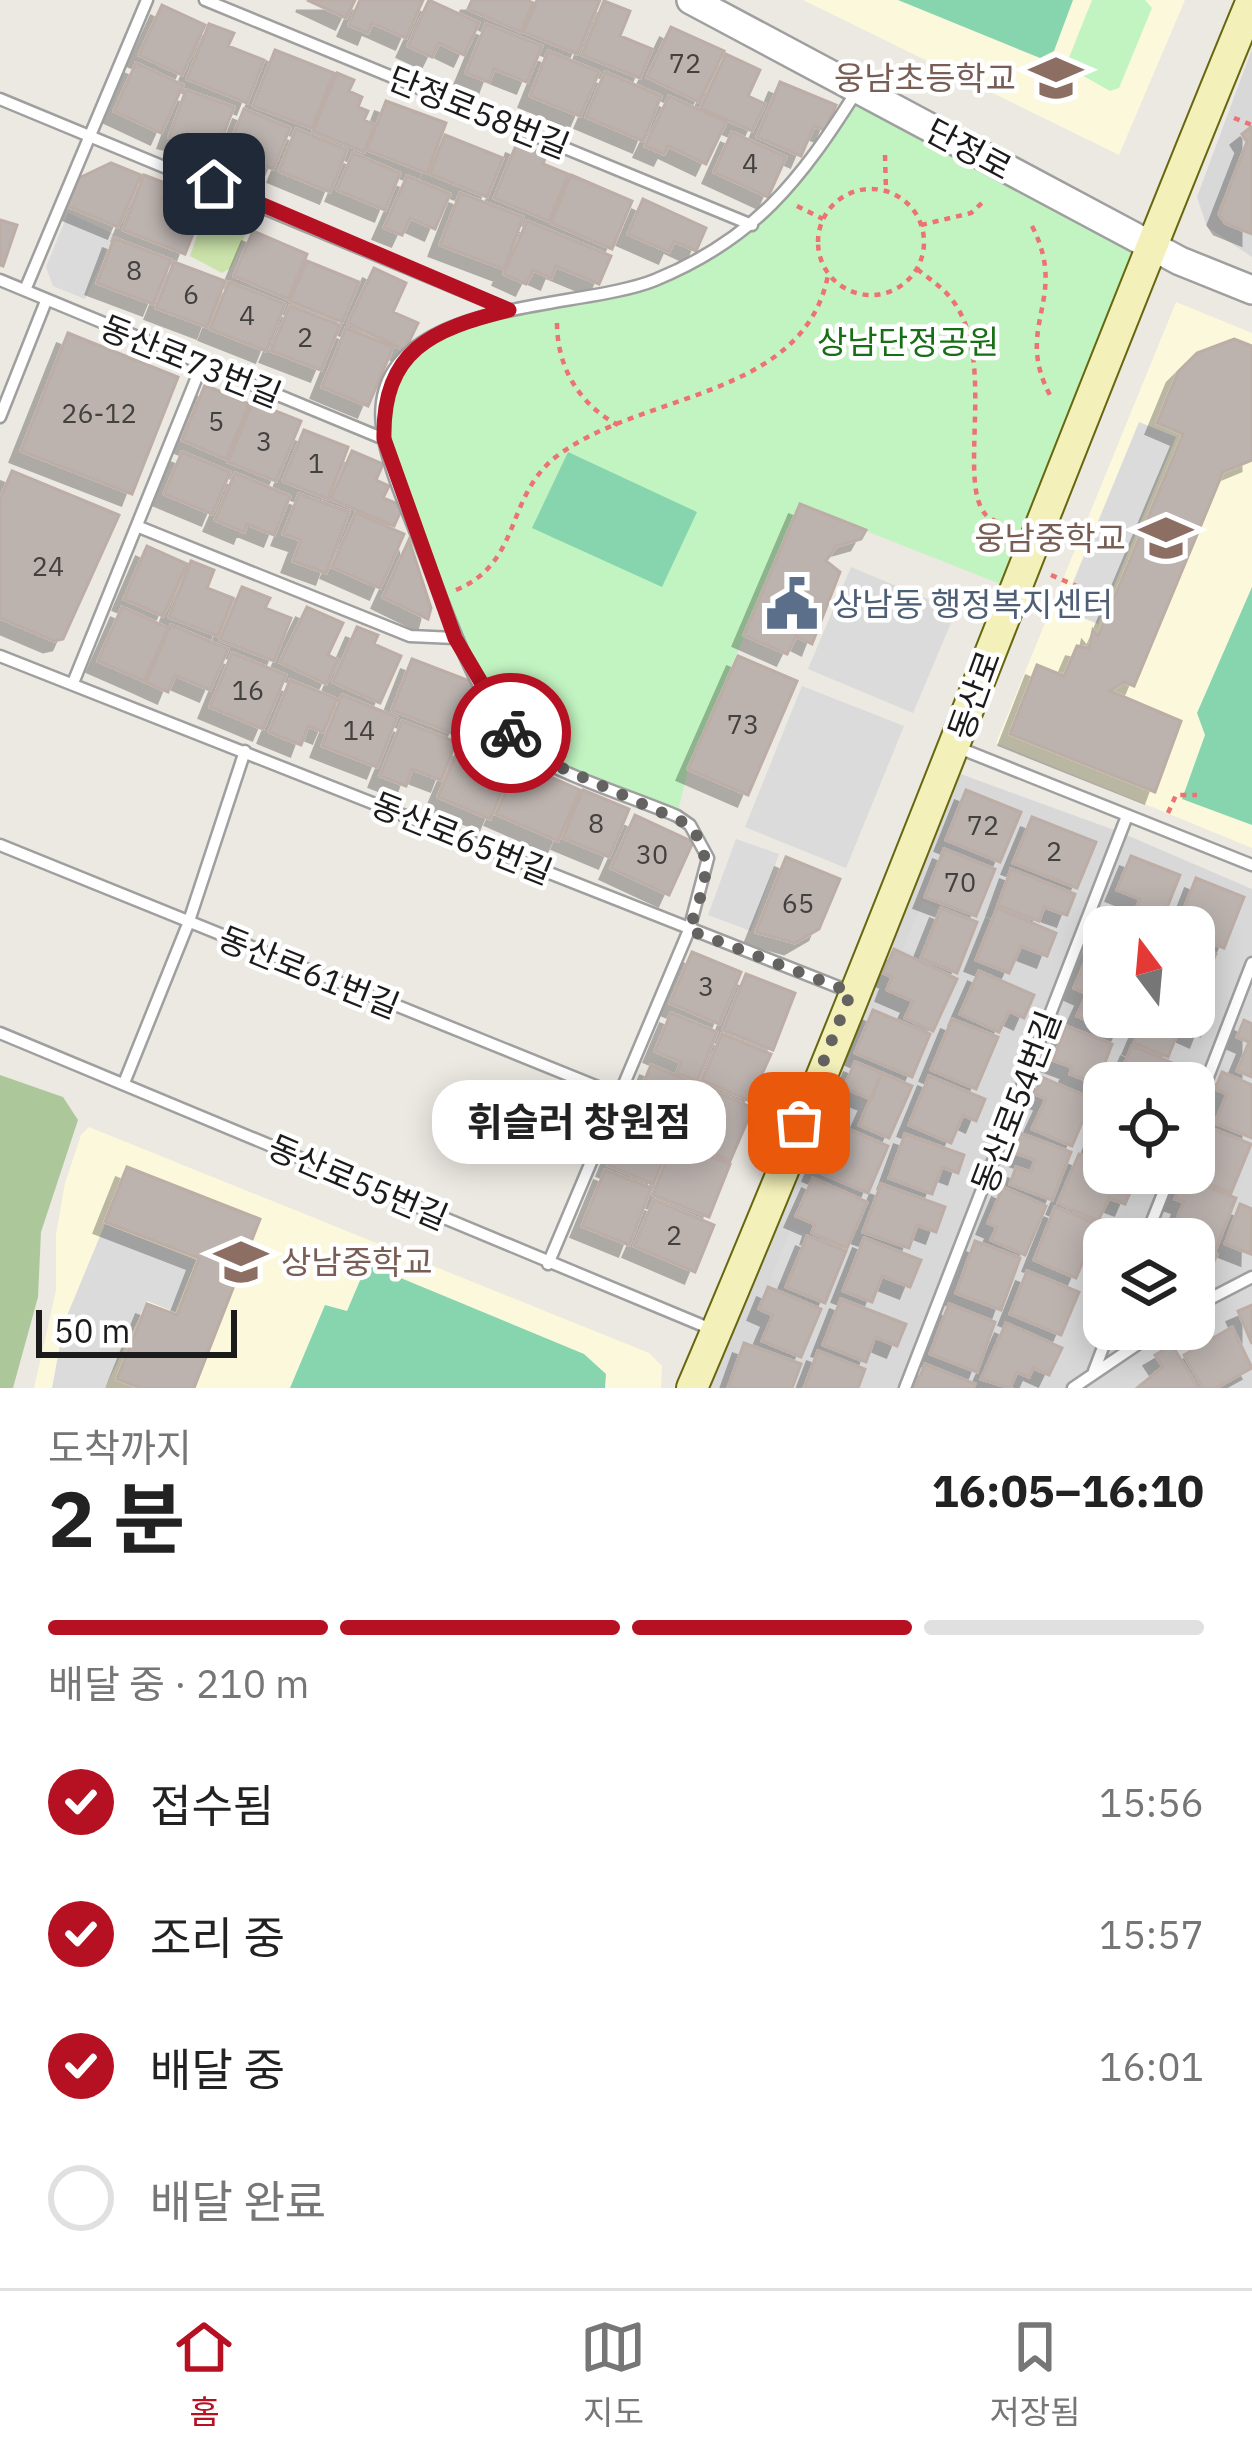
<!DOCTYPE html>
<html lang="ko">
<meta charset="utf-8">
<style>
:root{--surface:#fff;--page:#f2f2f2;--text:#222;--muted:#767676;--line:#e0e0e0;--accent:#b61122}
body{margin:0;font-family:"IBM Plex Sans","Noto Sans KR",sans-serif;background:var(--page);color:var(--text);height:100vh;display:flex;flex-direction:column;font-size:45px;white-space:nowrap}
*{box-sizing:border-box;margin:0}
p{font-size:39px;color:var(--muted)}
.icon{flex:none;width:66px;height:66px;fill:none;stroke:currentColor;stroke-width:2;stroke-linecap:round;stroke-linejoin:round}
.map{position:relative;height:1388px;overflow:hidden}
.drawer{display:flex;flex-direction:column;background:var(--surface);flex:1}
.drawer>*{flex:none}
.needle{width:78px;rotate:344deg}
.tools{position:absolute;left:1083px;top:906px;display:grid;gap:24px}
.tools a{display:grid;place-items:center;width:132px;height:132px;border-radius:24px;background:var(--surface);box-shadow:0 6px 30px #0003;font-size:60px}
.scale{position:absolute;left:36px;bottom:30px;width:201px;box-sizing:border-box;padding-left:12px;border:6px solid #1b1b1b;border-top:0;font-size:33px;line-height:42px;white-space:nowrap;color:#1b1b1b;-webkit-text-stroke:9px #fff;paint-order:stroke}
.pin{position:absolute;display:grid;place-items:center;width:102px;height:102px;color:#fff;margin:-51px;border-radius:24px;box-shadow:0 6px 18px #0006}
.courier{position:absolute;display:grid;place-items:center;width:120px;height:120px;margin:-60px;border:9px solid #b61122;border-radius:50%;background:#fff;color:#222;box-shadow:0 3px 15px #0007}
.bubble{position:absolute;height:84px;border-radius:36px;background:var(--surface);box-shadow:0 6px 30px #0003;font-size:39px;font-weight:700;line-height:84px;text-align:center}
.headline em{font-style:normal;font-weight:700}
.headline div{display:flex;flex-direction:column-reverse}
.headline{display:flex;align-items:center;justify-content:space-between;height:204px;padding:0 48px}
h1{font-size:78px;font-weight:700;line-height:90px}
.bar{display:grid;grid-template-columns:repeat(4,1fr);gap:18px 12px;align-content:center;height:144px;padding:0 48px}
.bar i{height:15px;border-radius:9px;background:var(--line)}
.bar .current{background:var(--accent)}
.bar p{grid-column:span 4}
ol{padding:0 48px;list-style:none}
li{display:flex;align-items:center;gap:36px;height:132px}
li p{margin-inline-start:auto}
li .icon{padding:12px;border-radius:50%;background:var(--accent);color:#fff;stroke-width:4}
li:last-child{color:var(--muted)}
li i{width:66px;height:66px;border:6px solid var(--line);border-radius:50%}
.tabs{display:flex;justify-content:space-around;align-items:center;height:168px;border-top:3px solid var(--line);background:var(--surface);font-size:33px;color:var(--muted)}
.tabs a{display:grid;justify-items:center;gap:6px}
.tabs .current{color:var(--accent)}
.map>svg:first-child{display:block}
.residential{fill:#d9d8d9;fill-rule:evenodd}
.education{fill:#fcf8db}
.grass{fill:#cce3ab}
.forest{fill:#acc89a}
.park{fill:#c2f4c1}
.pitch{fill:#86d5ae}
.parking{fill:#dbdbdb}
.building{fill:#bcb3af;stroke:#bcada6;stroke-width:3;filter:url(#shadow)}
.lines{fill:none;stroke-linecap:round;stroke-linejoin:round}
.service-casing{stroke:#9f9f9f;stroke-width:15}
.tertiary-casing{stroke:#9f9f9f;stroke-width:32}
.secondary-casing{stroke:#66670e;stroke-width:34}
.path{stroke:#ed7272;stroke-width:4.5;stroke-dasharray:6 6;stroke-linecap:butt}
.service{stroke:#fff;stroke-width:10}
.tertiary{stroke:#fff;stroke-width:27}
.secondary{stroke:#f3f0b9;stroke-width:30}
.done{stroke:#646361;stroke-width:12;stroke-dasharray:0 21.6}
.route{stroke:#b61122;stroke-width:15}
.labels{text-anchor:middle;stroke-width:9;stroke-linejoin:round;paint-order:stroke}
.number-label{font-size:27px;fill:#434140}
.education-label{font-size:33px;fill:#785e54;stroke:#fff;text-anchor:end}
.street-label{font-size:33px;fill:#1b1b1b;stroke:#fff}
.park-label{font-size:33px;fill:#166f14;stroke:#fff}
.service-label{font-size:33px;fill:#4e5e75;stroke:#fff;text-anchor:start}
</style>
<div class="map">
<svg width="1252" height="1388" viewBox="0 0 1252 1388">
<defs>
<filter id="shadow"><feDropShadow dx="-11" dy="11" stdDeviation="0" flood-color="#0004"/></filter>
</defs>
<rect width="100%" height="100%" fill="#ece8e2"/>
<path class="residential" d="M1252 49V257L1207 227 1197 197Z
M947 769 1117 831 1252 889V1388H693ZM1104 927H1194V1017H1104ZM1104 1083H1194V1173H1104ZM1104 1239H1194V1329H1104Z"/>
<path class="education" d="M803 0H1185L1119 155Z
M1176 302 1252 333V848L996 743Z
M89 1127 649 1353 662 1366 661 1388H34L56 1290V1234L65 1183 81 1135Z"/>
<path class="grass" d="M211 196 254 214 231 268 222 273 190 256Z"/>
<path class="forest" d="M0 1075 63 1097 78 1120 41 1232 38 1297 13 1388H0Z"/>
<path class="park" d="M1092 0H1145L1152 8 1119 88 1110 91 1071 69 1068 60Z
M858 90 1151 244 1013 589 800 505 688 769 677 816 526 752 499 717 455 638 384 439 386 391 399 368 437 329 651 282 752 225Z"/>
<path class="pitch" d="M898 0H1073L1054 51 1040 58Z
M568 452 697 512 662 587 532 528Z
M1252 587V825L1182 799 1205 735 1197 713Z
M367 1264 584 1354 606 1374 605 1388H290L325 1305 347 1311Z"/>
<path class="parking" d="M68 213 114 234 85 299 53 286 46 267Z
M1139 422 1176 437 1098 624 1062 609Z
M851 567 956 611 913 713 808 669Z
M802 686 904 726 846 868 745 827Z
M736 839 779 854 751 931 708 915Z
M923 901 940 909 920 956 903 949Z
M837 1108a14 14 0 1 1 28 0a14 14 0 1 1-28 0Z
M105 1224 196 1260 175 1312 147 1301 105 1388H52L64 1323Z
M791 1228 805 1234 785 1284 771 1279Z"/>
<path class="building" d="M307 0H355L346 18Z
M360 0H423L406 38 372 23 368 33 349 25Z
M429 0 479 23 464 55 439 43 432 57 408 46Z
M472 0H527L533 3 521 32 468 9Z
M537 0H600L577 54 524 32Z
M604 1 630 11 620 36 652 49 640 78 582 55Z
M162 5 205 25 182 75 139 55Z
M209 24 234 33 228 46 264 60 247 103 187 79Z
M486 24 542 46 527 82 494 69 489 82 466 73Z
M671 27 724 51 699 102 647 77Z
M275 50 334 73 312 128 253 106Z
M548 51 599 72 580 116 530 96Z
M726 54 760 70 748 96 765 104 752 131 701 108Z
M136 63 183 85 161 133 114 111Z
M605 72 661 96 643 141 586 117Z
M337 73 354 80 349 91 362 97 358 107 368 111 364 120 375 125 364 152 313 131Z
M780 82 836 105 825 130 814 126 801 156 757 137Z
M186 90 234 107 218 149 169 137Z
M669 96 726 122 706 164 668 146 664 154 645 146Z
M386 101 446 123 427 173 367 150Z
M244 109 290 128 273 169 227 151Z
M1251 127 1252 128V234L1225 223 1219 214 1247 142 1242 134Z
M296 129 347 150 330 192 279 171Z
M732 132 786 157 768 197 714 172Z
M445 135 503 158 487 197 430 174Z
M517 143 546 155 543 164 568 174 549 221 494 198Z
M353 153 400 173 385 210 337 190Z
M111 163 141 175 118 227 67 206 79 178Z
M144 175 168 184 162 198 201 213 185 254 123 230Z
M571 175 632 201 612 249 551 223Z
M407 176 450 194 435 229 410 218 402 235 384 228Z
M460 193 523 217 504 269 440 245Z
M643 199 706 228 696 251 674 241 669 252 628 234Z
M0 220 17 225 3 266 0 265Z
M527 221 611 256 599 284 556 266 551 278 533 270 526 284 504 274Z
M253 231 307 254 288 299 234 276Z
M114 238 171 260 153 304 97 283Z
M307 261 359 282 342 322 290 301Z
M174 262 225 281 207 327 156 308Z
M374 268 406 283 393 312 418 323 405 350 348 323Z
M229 282 285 304 266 351 210 329Z
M290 306 340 325 321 370 271 351Z
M346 328 393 347 368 406 322 387Z
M68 333 178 377 132 494 21 451Z
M1234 339 1252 346V460L1223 472 1134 686 1124 682 1110 691 1181 721 1155 792 1010 734 1037 665 1064 676 1077 646 1089 648 1093 630 1098 636 1183 434 1157 423 1178 372 1197 353Z
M205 385 249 404 226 459 182 440Z
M253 402 301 421 276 481 228 462Z
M304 430 348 447 328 499 283 481Z
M352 451 383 464 376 480 389 486 383 498 403 506 394 526 331 499Z
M182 452 230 472 212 514 164 494Z
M12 471 119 515 63 639 54 641 0 618V499Z
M235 473 290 496 274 535 247 524 244 532 215 520Z
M299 494 349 512 326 573 293 561 301 540 283 534Z
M800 504 866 530 861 539 836 546 826 561 840 572 812 644 796 636 787 654 744 635Z
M356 513 404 534 380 588 332 567Z
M409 540 431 608 428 619 383 597Z
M147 546 187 564 163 616 124 599Z
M191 561 214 570 207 588 233 598 218 636 169 617Z
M242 587 270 598 265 608 291 618 274 661 220 640Z
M122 607 168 628 144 681 98 661Z
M307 607 343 623 328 655 338 660 326 684 280 662Z
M171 625 228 649 210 690 175 675 168 692 146 682Z
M357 627 378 635 374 644 401 656 380 703 333 682Z
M232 653 286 675 263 729 210 707Z
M738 656 797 681 748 795 688 769Z
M412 659 475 683 454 734 392 710Z
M290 680 337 699 323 732 308 726 301 745 269 732Z
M342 695 397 717 377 767 322 746Z
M402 721 456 742 441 780 412 769 406 786 380 776Z
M460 745 512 767 490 819 438 797Z
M519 763 580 790 558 841 496 814Z
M583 790 629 809 609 857 563 838Z
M966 790 1021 812 1000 862 946 840Z
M635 815 693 842 669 895 611 868Z
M1032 817 1096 842 1077 888 1013 863Z
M944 849 995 869 976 916 925 897Z
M1131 856 1180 875 1160 925 1134 915 1140 899 1117 890Z
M786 857 840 879 819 929 795 943 756 932Z
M1011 869 1075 894 1067 915 1044 907 1039 921 998 905Z
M1196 878 1244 897 1224 948 1194 936V927H1177Z
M941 908 977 922 957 973 921 958Z
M997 908 1056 933 1047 956 1021 946 1009 973 976 960Z
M1108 911 1148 927H1104V967L1087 960Z
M1194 944 1216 954 1194 999Z
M894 949 957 979 933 1031 905 1018 913 1001 887 990 892 977 883 973Z
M692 952 741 972 719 1024 670 1003Z
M1085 962 1104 969V1017H1127L1119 1034 1077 1016 1087 994 1074 988Z
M979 971 1034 995 1024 1018 1009 1011 999 1032 960 1014Z
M746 974 795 993 773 1050 723 1030Z
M1194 1007 1209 1013 1200 1036 1180 1027 1168 1057 1134 1043 1145 1017H1194Z
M873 1010 930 1034 912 1077 855 1053Z
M671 1013 717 1032 697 1081 677 1073 681 1062 655 1051Z
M952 1019 998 1037 976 1089 931 1070Z
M1244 1020 1252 1024V1077L1237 1071 1249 1042 1237 1037Z
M1066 1026 1112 1044 1097 1084 1070 1074 1072 1067 1053 1060Z
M722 1034 771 1054 750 1101 702 1080Z
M1132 1046 1182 1067 1175 1083H1117Z
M855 1062 882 1073 871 1099 844 1088Z
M651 1065 695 1084 674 1135 630 1115Z
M1222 1072 1252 1085V1138L1215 1123 1227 1094 1215 1089Z
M882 1073 912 1086 889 1138 859 1125Z
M929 1076 985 1099 976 1121 963 1115 951 1143 909 1125Z
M1042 1077 1092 1099 1072 1146 1032 1129 1046 1099 1035 1094Z
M700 1085 753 1108 730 1161 677 1138Z
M1104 1115V1156L1090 1150Z
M626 1120 672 1138 653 1184 608 1165Z
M834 1123 888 1146 868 1193 814 1170Z
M1203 1125 1251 1144 1231 1193 1194 1178 1206 1150 1195 1145Z
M1017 1132 1071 1152 1052 1200 1010 1184 1016 1167 1031 1172 1035 1160 1010 1151Z
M905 1134 964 1155 958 1173 942 1167 932 1194 889 1178Z
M674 1142 730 1164 709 1217 653 1195Z
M1079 1154 1104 1165V1173L1136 1179 1125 1204 1109 1198 1098 1221 1058 1203Z
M127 1167 260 1219 194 1388H140L117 1379 147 1304 177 1315 199 1258 105 1222Z
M605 1170 651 1188 629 1245 582 1226Z
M813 1178 867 1202 847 1248 812 1233 815 1224 796 1216Z
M1184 1178 1236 1198 1215 1251 1171 1234 1184 1202 1175 1199Z
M881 1184 945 1207 936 1232 917 1225 909 1248 863 1232Z
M1003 1187 1046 1206 1025 1255 991 1240 997 1227 988 1223Z
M654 1200 714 1225 695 1272 634 1246Z
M1240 1204 1252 1209 1251 1254 1225 1244Z
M1055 1207 1121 1234 1104 1239V1253L1089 1247 1076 1278 1034 1260Z
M807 1236 846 1251 825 1303 786 1287Z
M864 1238 921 1260 910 1287 882 1276 872 1302 843 1291Z
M975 1241 1020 1258 1001 1310 956 1293Z
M1194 1245 1217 1254 1208 1276 1198 1272 1194 1281Z
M1027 1271 1079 1292 1061 1335 1010 1314Z
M768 1287 821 1309 801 1357 762 1341 773 1315 759 1309Z
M841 1299 906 1324 897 1346 875 1337 866 1362 823 1345Z
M949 1304 995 1322 977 1372 930 1354Z
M1252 1305V1344L1238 1311Z
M1006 1323 1062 1348 1049 1375 1033 1368 1029 1377 1017 1372 1010 1388 981 1379Z
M1232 1327 1252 1368 1216 1388H1203L1184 1355Z
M744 1343 801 1364 792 1388H728Z
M1172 1345 1198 1388H1137L1163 1367 1155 1355Z
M818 1351 865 1369 858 1388H804Z
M925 1364 975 1384 973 1388H915Z"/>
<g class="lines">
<g class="service-casing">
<path id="service" d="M205 0 752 225
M0 99 507 309
M0 280 384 439
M25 290 147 0
M0 417 46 301
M139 527 410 636 455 638
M0 656 851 992
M73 683 201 367
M959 748 1252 865
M0 845 620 1096
M0 1033 711 1329
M124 1083 188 924 245 751
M1194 1113 1252 963
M1145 1239 1171 1173
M548 1264 689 930 708 858 690 825 677 816C640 800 556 773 527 752 486 722 448 616 430 569 415 527 393 483 384 440 354 296 574 313 655 280 755 239 800 181 856 92
M1194 1307 1252 1277
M1094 1371 1110 1329
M905 1388 1127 816
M1073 1388 1160 1329"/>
</g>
<g class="tertiary-casing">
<path id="tertiary" d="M691 0 1180 261 1252 290"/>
</g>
<g class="secondary-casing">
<path id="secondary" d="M692 1388C888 929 1061 461 1252 0"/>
</g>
<path class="path" d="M1234 118 1252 125
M885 155 886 192
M818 242a53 53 0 1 1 106 0a53 53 0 1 1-106 0Z
M797 206 823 219
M921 225 971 213 983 202
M1032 226C1070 300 1012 326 1051 397
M917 269C932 281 947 290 957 307 995 368 957 484 986 515 991 520 1003 525 1010 528
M557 323C557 368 580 405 618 425
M1051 575 1079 587
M456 590C523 562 504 497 557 456 641 392 804 399 828 275
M1168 813 1176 795H1197"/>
<use href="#service" class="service"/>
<use href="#tertiary" class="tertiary"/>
<use href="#secondary" class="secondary"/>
</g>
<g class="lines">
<path class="done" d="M511 733 526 752 690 825C717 863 703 889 689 930L851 992 799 1123"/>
<path class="route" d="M214 184 509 310C432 329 382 350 384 439L455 638 511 733"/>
</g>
<defs>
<g id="school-bare" transform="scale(4.14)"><path d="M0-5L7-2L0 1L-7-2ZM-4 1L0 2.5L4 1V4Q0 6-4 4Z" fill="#8d6e63" stroke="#fff" stroke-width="2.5" paint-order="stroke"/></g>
<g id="civic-bare" transform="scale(4.14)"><path d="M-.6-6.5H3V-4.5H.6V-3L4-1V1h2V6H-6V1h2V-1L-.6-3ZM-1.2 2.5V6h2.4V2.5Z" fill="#5c6f8a" stroke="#fff" stroke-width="2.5" paint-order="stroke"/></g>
</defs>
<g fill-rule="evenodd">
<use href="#school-bare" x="1056" y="78"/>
<use href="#school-bare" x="1166" y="538"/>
<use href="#civic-bare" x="792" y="604"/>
<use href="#school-bare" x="241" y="1262"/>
</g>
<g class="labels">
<g class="number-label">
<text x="685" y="73">72</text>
<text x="750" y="173">4</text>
<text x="134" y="280">8</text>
<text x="191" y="304">6</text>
<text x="247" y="325">4</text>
<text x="305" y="347">2</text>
<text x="99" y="423">26-12</text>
<text x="216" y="431">5</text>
<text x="264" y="451">3</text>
<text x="316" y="473">1</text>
<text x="48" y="576">24</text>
<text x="248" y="700">16</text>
<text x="743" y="734">73</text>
<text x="359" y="740">14</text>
<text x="596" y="833">8</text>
<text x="983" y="835">72</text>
<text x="1054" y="861">2</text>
<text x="652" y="864">30</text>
<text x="960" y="892">70</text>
<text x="798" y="913">65</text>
<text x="706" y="996">3</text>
<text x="674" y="1245">2</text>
</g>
<g class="education-label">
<text x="1016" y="90">웅남초등학교</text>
<text x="1126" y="550">웅남중학교</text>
<text x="281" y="1274" text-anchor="start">상남중학교</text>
</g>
<g class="street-label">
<text transform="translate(479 112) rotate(22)" y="12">단정로58번길</text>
<text transform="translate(969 149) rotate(28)" y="12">단정로</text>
<text transform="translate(191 361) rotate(22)" y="12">동산로73번길</text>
<text transform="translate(974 695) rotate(-70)" y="12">동산로</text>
<text transform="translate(462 838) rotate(22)" y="12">동산로65번길</text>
<text transform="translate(309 972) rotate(22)" y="12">동산로61번길</text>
<text transform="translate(1016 1102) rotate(-69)" y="12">동산로54번길</text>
<text transform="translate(358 1182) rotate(23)" y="12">동산로55번길</text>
</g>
<g class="park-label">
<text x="908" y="354">상남단정공원</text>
</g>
<g class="service-label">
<text x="832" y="616">상남동 행정복지센터</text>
</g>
</g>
</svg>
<div class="tools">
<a><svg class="needle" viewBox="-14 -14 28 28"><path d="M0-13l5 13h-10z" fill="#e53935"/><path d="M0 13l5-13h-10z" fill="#767676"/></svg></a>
<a><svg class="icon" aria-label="locate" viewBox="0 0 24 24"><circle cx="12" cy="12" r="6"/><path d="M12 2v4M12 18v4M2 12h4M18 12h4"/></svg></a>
<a><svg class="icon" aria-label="layers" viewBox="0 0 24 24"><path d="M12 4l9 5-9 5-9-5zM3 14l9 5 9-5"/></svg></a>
</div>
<div class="scale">50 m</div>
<div class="pin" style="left:799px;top:1123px;background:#ea580c"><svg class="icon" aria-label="bag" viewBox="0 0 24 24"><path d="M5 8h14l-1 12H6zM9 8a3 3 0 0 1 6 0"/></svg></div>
<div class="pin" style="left:214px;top:184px;background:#1f2937"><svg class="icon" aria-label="home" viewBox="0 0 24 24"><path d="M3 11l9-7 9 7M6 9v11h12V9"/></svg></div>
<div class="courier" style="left:511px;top:733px"><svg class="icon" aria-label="bike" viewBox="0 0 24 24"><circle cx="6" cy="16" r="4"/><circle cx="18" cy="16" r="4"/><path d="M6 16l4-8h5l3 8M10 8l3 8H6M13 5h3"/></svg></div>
<div class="bubble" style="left:432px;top:1080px;width:294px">휘슬러 창원점</div>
</div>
<section class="drawer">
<div class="headline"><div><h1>2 분</h1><p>도착까지</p></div><em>16:05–16:10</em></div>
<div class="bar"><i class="current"></i><i class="current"></i><i class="current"></i><i></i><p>배달 중 · 210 m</p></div>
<ol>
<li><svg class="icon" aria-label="check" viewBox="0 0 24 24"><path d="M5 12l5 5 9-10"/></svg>접수됨<p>15:56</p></li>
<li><svg class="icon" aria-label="check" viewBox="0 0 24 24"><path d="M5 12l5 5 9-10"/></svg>조리 중<p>15:57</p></li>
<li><svg class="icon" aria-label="check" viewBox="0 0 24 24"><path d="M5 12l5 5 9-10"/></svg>배달 중<p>16:01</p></li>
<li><i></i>배달 완료</li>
</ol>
</section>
<nav class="tabs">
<a class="current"><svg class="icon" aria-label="home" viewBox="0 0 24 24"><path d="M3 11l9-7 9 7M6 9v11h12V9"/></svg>홈</a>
<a><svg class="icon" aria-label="map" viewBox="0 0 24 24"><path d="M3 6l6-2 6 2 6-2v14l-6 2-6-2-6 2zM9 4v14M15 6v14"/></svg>지도</a>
<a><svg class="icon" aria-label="saved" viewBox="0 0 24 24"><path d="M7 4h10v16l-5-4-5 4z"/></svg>저장됨</a>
</nav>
